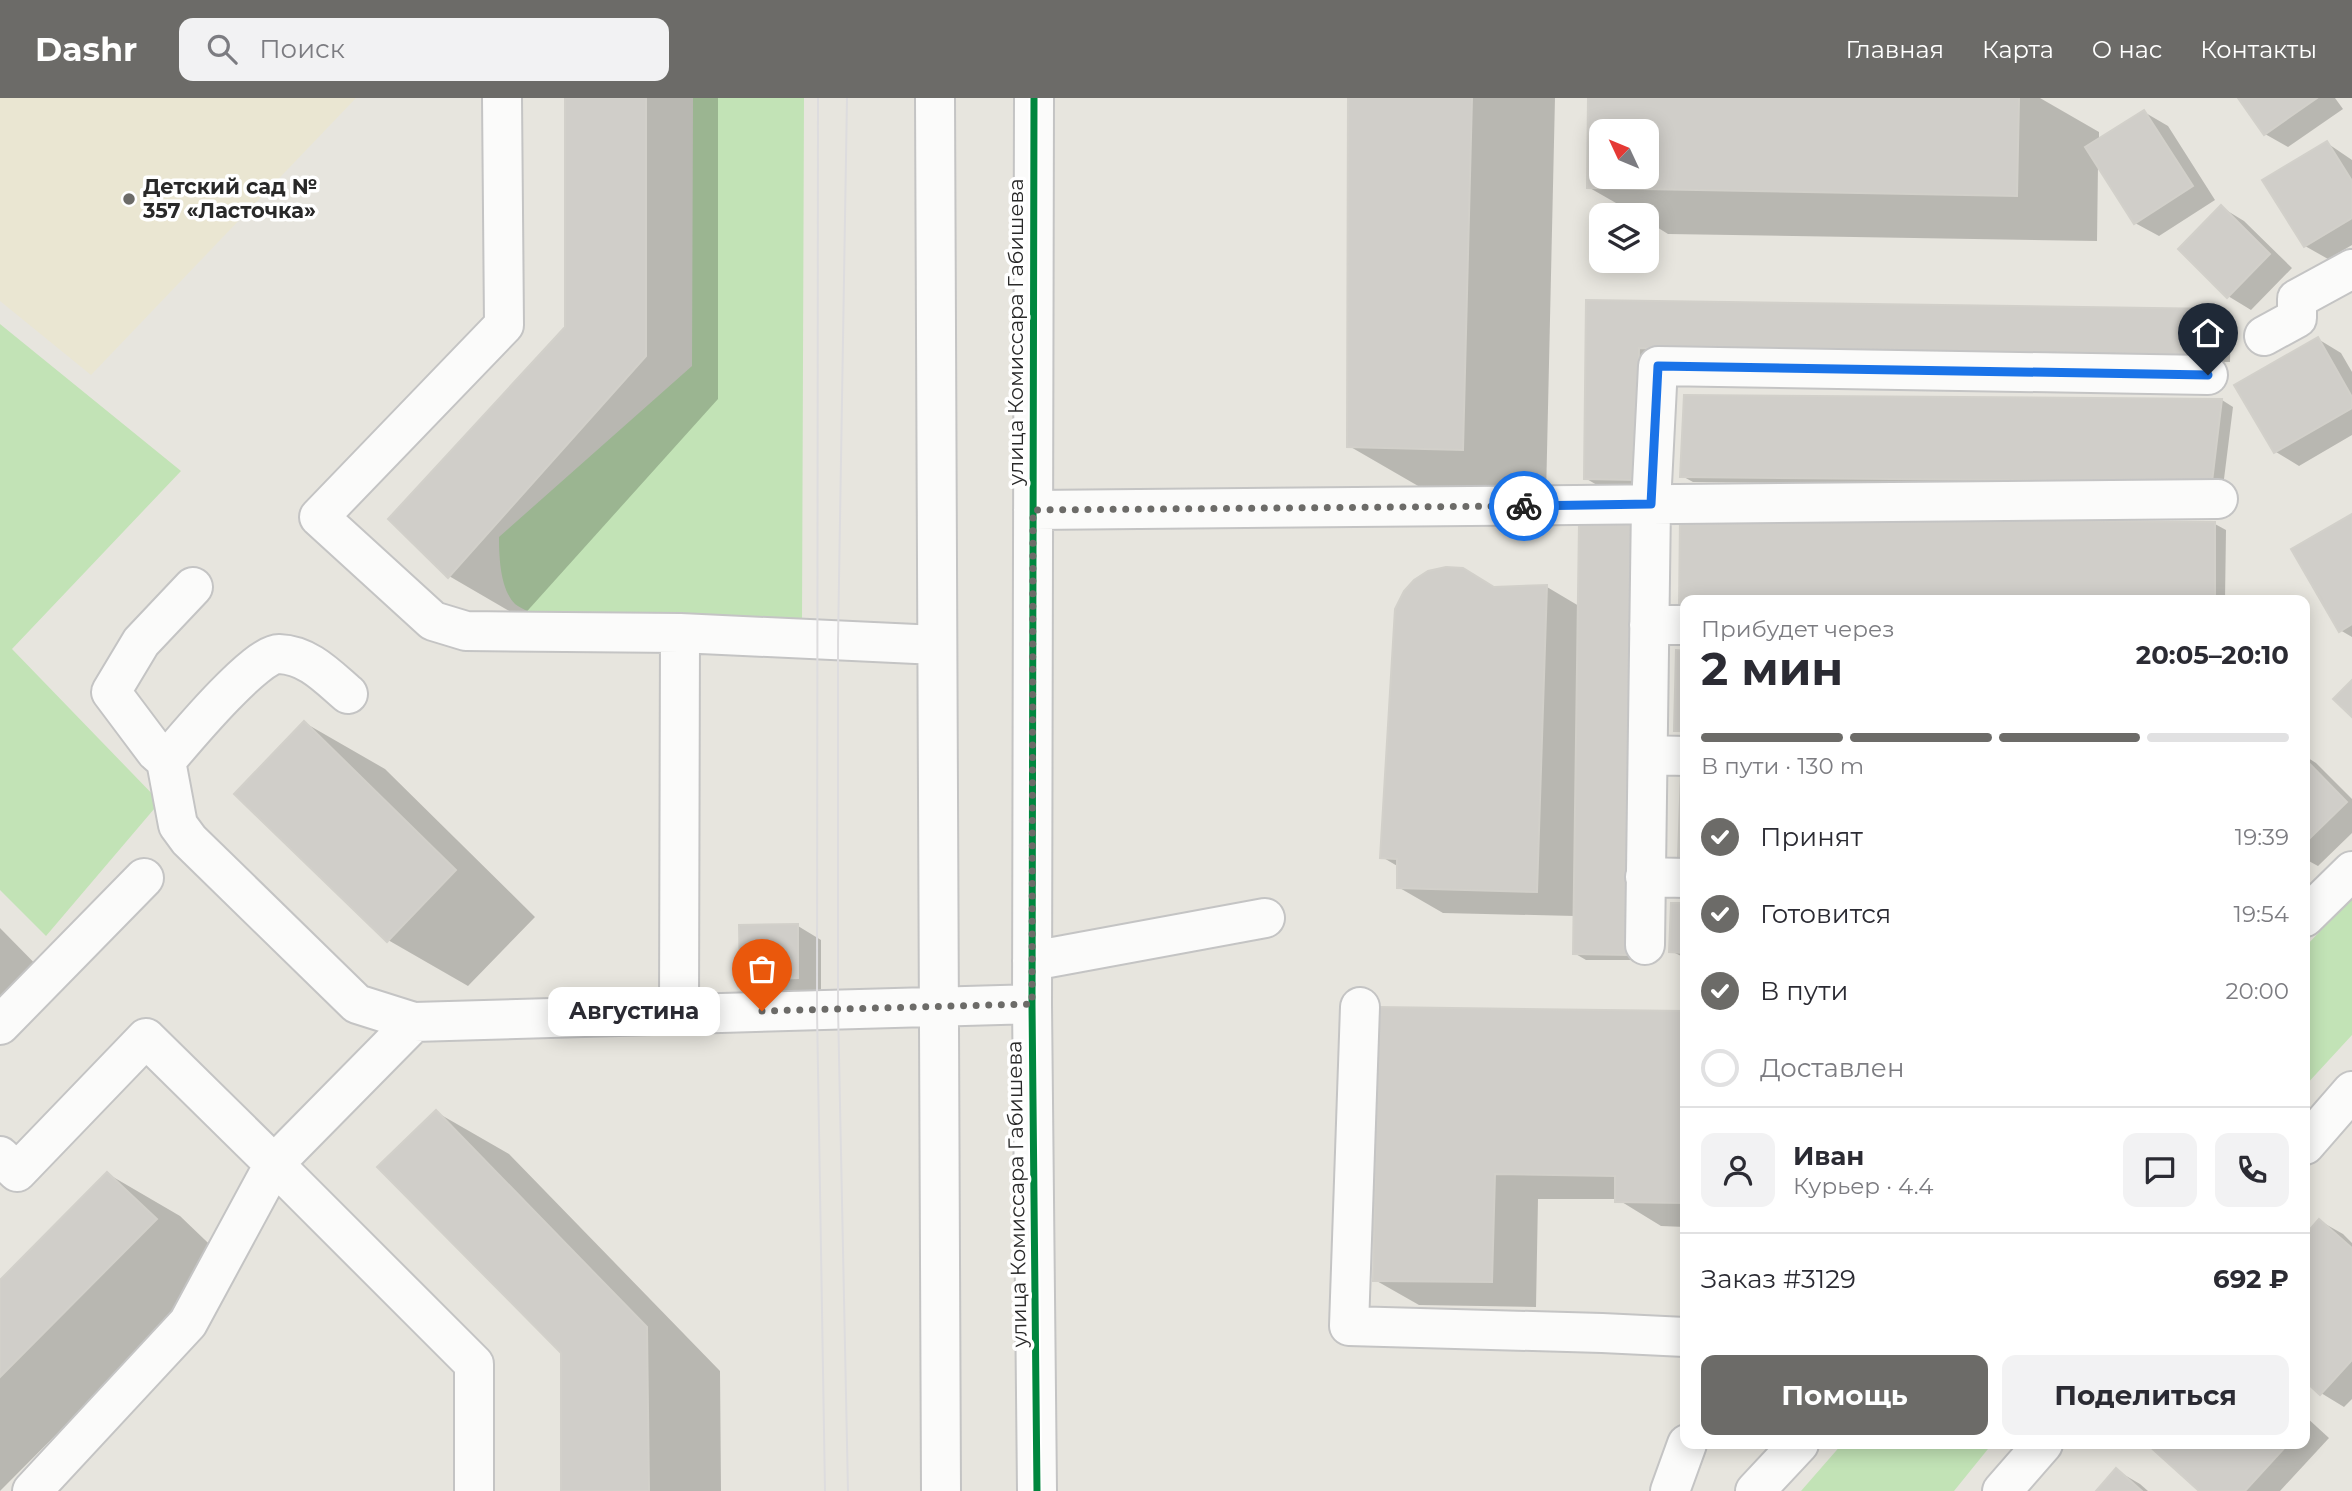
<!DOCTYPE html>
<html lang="ru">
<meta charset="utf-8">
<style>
:root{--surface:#fff;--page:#f2f2f3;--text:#2b2b33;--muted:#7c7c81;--line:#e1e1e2;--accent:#6c6b68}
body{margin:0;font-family:Montserrat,sans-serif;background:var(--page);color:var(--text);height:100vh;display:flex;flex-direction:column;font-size:26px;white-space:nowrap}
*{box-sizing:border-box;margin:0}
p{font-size:23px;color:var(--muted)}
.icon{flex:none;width:38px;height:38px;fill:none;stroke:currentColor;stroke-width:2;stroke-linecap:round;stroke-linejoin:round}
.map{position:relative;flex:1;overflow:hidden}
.details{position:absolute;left:1680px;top:497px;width:630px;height:854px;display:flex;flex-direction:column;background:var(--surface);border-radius:14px;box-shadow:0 4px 18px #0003}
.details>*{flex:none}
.needle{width:46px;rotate:314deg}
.buttons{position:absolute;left:1589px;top:21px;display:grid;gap:14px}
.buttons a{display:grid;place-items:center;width:70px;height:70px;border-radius:14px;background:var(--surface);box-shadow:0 4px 18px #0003;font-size:35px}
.pin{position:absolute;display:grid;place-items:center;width:60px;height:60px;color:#fff;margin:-72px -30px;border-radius:50% 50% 50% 0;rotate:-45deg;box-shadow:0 0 7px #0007}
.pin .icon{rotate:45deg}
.courier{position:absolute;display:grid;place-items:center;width:70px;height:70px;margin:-35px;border:5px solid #1a73e8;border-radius:50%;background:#fff;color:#222;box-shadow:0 2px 9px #0007}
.bubble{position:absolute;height:49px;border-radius:14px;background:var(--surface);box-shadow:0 4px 18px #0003;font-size:23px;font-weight:700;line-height:49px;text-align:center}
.head em{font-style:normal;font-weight:700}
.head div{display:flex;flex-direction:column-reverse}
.head{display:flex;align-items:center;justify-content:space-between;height:119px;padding:0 21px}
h1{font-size:46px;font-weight:700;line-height:52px}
.bar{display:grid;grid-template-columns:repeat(4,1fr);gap:10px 7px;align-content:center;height:84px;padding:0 21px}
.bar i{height:9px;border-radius:5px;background:var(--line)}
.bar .selected{background:var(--accent)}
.bar p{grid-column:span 4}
.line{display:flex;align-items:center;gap:18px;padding:0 21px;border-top:2px solid var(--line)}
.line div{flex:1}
.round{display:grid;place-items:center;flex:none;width:74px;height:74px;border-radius:14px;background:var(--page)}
ol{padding:0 21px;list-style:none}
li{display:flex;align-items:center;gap:21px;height:77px}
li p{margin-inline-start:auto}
li .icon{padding:7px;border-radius:50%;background:var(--accent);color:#fff;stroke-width:4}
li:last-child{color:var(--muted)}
li i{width:38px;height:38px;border:4px solid var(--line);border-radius:50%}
.button{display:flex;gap:14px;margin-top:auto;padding:14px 21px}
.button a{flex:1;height:80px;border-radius:14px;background:var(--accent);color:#fff;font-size:28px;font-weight:700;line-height:80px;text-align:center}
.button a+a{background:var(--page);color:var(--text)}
header{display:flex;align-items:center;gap:42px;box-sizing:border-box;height:98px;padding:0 35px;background:var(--accent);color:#fff}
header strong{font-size:33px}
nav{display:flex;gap:38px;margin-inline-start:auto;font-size:24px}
.search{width:490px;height:63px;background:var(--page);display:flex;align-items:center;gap:18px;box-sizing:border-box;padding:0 24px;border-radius:14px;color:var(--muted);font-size:26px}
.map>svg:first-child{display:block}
.education{fill:#eae6d2}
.green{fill:#c2e3b6}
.shadow{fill:#0003;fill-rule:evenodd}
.building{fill:#d0cec9;stroke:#d2d0ca;stroke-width:2;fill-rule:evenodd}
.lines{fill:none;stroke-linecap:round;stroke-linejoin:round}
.minor-casing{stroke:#c4c4c4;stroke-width:42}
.minor{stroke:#fbfbfa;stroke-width:38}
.tram{stroke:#dddcde;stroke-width:2}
.cycleway-casing{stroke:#fff;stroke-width:11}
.cycleway{stroke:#00873e;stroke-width:7}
.done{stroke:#6c6b68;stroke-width:7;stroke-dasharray:0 12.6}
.route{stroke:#1a73e8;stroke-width:9}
.poi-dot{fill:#6c6b68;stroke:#fff;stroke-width:2.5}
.labels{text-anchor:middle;stroke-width:7;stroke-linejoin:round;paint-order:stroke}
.poi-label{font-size:21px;font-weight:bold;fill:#292929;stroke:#fff;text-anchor:start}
.street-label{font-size:21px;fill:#292929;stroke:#fff}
</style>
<header>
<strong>Dashr</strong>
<div class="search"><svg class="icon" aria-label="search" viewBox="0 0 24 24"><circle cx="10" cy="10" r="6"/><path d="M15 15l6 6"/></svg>Поиск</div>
<nav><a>Главная</a><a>Карта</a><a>О нас</a><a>Контакты</a></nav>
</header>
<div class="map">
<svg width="2352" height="1393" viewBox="0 0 2352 1393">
<rect width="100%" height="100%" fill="#e7e5de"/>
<path class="education" d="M0 0H356L91 277 0 203Z"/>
<path class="green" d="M693 0H804L802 524 536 517C530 514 520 510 515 506 500 491 499 458 499 439L692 268Z
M0 226 181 373 12 551 160 704 46 838 0 792Z
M2352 800V937L2305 988V849Z
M1842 1346H1992L1954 1393H1801Z"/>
<path class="shadow" d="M566 0H718V301L521 520 449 478 566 229Z
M1350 0H1555L1546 399 1432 396 1349 348Z
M1590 0H2040L2099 34V43L2144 14 2168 28 2215 102 2159 138 2135 125 2098 67 2097 143 1668 136 1647 123V117H1637L1588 89ZM1601 33H1647V79H1601Z
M2240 0H2335L2343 11 2288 49 2265 36Z
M2327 45 2352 62V147L2328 161 2305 148Z
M2221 109 2244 123 2292 170 2251 212 2228 198Z
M1588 204 2219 213 2231 219 2230 264 1650 256 1648 388 1597 387 1585 380Z
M2318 241 2341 255 2352 274V337L2299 368 2276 354 2237 287Z
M2222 302 2233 309 2223 389 1693 384 1682 378Z
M2352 418V539L2340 532Z
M1681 423 2215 426 2226 432 2225 502H1685V511L1681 509Z
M1547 489 1579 508 1640 862H1586L1574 855 1575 818 1443 815 1398 789 1399 769 1382 759 1495 490Z
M1678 554H1685V637L1676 632Z
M305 625 385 671 535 819 468 888 388 842Z
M2305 658 2316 665 2352 701V735L2318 768 2305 761Z
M1672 807H1685V860L1671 853Z
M798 828 821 842V893L765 894 741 881Z
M0 830 58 889 0 943Z
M1380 910 1685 915V1129L1661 1128 1617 1101H1538L1536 1209 1419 1207 1375 1182Z
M436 1014 509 1056 720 1273 721 1393H563L562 1255Z
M108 1076 180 1118 228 1164 0 1393V1184Z
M2320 1123 2343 1136 2352 1145V1301L2344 1309 2321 1295 2305 1281V1139Z
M2305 1318 2329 1340 2280 1393H2201L2149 1346H2305Z
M2116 1372 2140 1386 2148 1393H2098Z"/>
<path class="building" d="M565 0H646V258L448 480 388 421 565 229Z
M1348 0H1472L1463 352 1347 349Z
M1588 0H2019L2017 98 1587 90ZM1601 33H1647V79H1601Z
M2238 0H2317L2264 37Z
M2144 12 2193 88 2134 126 2085 49Z
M2327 43 2352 83V120L2304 149 2262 82Z
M2221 107 2270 156 2227 200 2178 151Z
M1586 202 2220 211 2219 258 1639 250 1637 382 1584 381Z
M2318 239 2352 299V310L2274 355 2234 287Z
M1684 297 2222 301 2212 384 1680 379Z
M2352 416V526L2339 534 2291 451Z
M1680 421 2215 424V502H1685V510H1679Z
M1579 425H1635L1629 857 1573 856Z
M1446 469 1463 470 1494 489 1547 487 1537 794 1397 790V761L1380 760 1395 511 1404 493 1414 482 1428 473Z
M1676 552 1685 553V633H1674Z
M2352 582V619L2333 601Z
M304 623 456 772 387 844 234 696Z
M2305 661 2347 704 2305 745Z
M1681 674H1685V760L1678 759Z
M1671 805H1685V855L1669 854Z
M798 826V880L740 882 739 827Z
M1378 909 1685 913V1105L1615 1104V1078L1495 1076 1492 1184 1373 1183Z
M436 1012 647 1229 649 1393H561V1255L377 1069Z
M107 1074 157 1121 0 1279V1182Z
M2319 1121 2352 1150V1262L2320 1297 2305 1283V1137Z
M2147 1346H2288L2245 1393H2199Z
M2116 1370 2142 1393H2096Z"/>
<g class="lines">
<g class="minor-casing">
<path id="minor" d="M502 0 504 227 319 419 433 523 466 533 680 535 937 547
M935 0 941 1393
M1034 0 1032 906 1037 1393
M2264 238 2297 220V201L2352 171
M1033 412 2218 401
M193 489 141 544 111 594 156 654 166 663 178 727 189 742 357 906 414 924
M1649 527H1685
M1648 657 1685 658
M166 663C183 643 256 555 279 556 308 557 327 578 348 596
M1645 779 1685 780
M2305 819 2352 773
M1645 847 1651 406 1658 268 2208 277
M1032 863 1265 820
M1360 909 1349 1228 1602 1235 1685 1239
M679 916 680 535
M0 927 144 780
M2305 1047 2352 993
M0 1058 17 1074 146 940 274 1066 188 1225 32 1393
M474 1393V1266L274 1066 414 924 1032 906
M1670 1393 1687 1346
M1755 1393 1799 1346
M2002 1393 2043 1346"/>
</g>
<use href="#minor" class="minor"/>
<path class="tram" d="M818 0 817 912 825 1393
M847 0 838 543V910L848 1393"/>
<g class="cycleway-casing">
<path id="cycleway" d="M1034 0 1032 906 1037 1393"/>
</g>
<use href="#cycleway" class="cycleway"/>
</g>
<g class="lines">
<path class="done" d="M762 913 1032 906 1033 412 1524 408"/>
<path class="route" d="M1524 408 1651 406 1658 268 2208 277"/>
</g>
<circle class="poi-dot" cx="129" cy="101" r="7"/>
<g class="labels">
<g class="poi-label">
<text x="143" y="96">Детский сад №<tspan x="143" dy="24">357 «Ласточка»</tspan></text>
</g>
<g class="street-label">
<text transform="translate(1016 234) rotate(-90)" y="7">улица Комиссара Габишева</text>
<text transform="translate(1017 1096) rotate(-91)" y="7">улица Комиссара Габишева</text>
</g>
</g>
</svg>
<div class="buttons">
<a><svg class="needle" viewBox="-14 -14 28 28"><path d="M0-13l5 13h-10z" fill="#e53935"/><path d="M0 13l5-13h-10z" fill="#7c7c81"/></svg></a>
<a><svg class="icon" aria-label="layers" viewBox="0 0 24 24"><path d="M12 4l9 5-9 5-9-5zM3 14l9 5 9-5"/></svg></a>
</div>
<div class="pin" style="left:762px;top:913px;background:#ea580c"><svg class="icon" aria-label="bag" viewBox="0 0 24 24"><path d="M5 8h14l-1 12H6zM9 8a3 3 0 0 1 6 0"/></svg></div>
<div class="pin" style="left:2208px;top:277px;background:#1f2937"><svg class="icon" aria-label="home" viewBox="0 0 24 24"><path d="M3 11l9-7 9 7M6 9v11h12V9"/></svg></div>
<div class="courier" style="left:1524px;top:408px"><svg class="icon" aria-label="bike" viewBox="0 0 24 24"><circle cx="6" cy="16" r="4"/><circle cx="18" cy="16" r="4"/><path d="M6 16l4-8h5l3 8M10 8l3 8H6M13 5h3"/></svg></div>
<div class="bubble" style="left:548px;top:889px;width:172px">Августина</div>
<section class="details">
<div class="head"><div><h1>2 мин</h1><p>Прибудет через</p></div><em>20:05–20:10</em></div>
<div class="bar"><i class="selected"></i><i class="selected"></i><i class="selected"></i><i></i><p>В пути · 130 m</p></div>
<ol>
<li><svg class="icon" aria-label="check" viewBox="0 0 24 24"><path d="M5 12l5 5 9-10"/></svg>Принят<p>19:39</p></li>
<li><svg class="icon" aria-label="check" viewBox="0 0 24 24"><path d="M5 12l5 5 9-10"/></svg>Готовится<p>19:54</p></li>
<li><svg class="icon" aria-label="check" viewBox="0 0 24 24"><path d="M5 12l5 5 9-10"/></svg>В пути<p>20:00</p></li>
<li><i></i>Доставлен</li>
</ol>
<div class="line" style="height:126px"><a class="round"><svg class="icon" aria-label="person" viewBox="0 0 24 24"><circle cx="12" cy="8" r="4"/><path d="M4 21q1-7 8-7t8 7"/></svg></a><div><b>Иван</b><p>Курьер · 4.4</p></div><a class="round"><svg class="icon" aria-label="chat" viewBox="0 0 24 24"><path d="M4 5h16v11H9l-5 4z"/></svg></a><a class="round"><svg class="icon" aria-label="phone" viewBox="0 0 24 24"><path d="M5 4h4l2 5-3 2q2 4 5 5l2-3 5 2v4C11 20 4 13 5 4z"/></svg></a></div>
<div class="line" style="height:91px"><div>Заказ #3129</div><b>692 ₽</b></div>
<div class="button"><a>Помощь</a><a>Поделиться</a></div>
</section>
</div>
